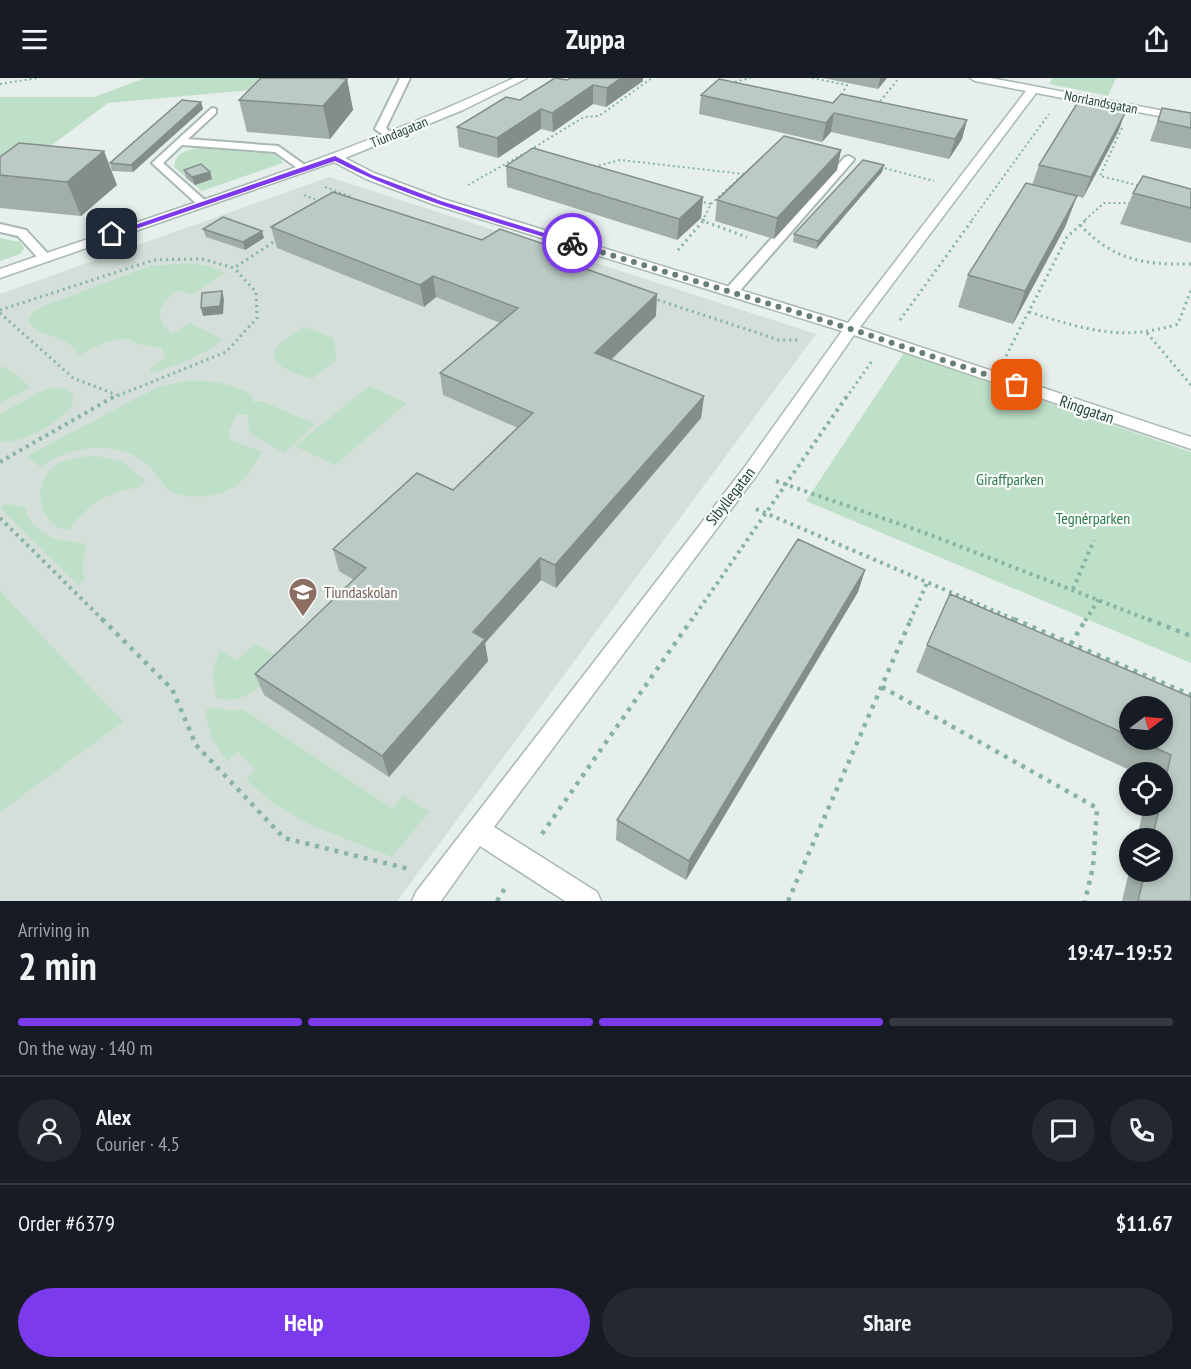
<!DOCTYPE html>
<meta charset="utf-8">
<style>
:root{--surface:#171b24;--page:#242831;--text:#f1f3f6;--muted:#9ea1a6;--line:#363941;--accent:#7c3aed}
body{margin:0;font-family:"PT Sans Narrow",sans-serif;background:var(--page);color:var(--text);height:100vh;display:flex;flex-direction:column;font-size:22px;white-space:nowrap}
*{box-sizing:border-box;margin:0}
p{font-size:20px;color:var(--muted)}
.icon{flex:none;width:33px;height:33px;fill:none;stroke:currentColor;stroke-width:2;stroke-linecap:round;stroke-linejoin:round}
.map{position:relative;height:823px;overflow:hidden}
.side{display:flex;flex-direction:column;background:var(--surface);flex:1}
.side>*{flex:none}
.needle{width:39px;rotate:74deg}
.fabs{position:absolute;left:1119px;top:618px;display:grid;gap:12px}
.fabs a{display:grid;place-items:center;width:54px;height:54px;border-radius:50%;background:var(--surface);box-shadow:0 3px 9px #0003;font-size:30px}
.pin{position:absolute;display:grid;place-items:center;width:51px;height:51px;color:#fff;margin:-26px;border-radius:12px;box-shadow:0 3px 9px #0006}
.courier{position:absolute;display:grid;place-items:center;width:60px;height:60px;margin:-30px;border:4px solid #7c3aed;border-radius:50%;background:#fff;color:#222;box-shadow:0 2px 8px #0007}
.head em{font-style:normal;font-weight:700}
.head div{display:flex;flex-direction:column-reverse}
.head{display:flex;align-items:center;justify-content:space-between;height:102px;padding:0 18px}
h1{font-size:39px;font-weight:700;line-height:45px}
.bar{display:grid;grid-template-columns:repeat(4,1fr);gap:9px 6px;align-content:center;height:72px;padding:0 18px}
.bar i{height:8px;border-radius:4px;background:var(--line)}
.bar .on{background:var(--accent)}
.bar p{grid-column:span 4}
.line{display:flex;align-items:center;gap:15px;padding:0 18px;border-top:2px solid var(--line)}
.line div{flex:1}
.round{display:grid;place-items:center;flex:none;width:63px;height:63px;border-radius:32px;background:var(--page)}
.primary-button{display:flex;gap:12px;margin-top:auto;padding:12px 18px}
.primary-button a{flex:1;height:69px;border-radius:36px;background:var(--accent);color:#fff;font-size:24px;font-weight:700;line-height:69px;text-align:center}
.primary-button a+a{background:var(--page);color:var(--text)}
header{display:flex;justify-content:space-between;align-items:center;height:78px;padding:0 18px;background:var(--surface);font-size:27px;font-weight:700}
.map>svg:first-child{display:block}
.built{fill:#d4dfda}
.green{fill:#bfe0c8}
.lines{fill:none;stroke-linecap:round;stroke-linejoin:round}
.service-casing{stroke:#a8b8b2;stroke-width:4}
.minor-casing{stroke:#a8b8b2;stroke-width:3}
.path-far3{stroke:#86b3a5;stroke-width:2;stroke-dasharray:2 3;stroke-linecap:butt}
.path-far2{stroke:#86b3a5;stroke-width:3;stroke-dasharray:2 4;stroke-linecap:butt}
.path-far1{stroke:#86b3a5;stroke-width:4;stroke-dasharray:3 4.5;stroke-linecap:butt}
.path{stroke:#86b3a5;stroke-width:4.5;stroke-dasharray:4 6;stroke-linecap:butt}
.service{fill:#fff;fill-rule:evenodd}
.minor{fill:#fff;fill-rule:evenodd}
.wall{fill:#a1aea9;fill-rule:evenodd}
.shaded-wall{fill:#838d89}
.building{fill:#bbcac4;stroke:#838d89;stroke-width:1.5}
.route{fill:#7c3aed}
.done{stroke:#687f78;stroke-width:6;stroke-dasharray:0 10.8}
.labels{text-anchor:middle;stroke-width:4.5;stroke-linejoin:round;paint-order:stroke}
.far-street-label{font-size:14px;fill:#24423a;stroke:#f7fbf9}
.street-label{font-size:16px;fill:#24423a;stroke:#f7fbf9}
.park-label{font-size:16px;fill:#2d7a4b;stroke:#f7fbf9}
.education-label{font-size:16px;fill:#785e54;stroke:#f7fbf9;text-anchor:start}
</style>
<header><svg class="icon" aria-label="menu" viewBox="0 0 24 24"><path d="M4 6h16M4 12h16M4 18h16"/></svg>Zuppa<svg class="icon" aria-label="share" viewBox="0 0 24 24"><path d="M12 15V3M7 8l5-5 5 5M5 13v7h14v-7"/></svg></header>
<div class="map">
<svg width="1191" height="823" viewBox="0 0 1191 823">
<rect width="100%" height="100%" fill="#e6efeb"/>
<path class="built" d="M329 99 816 256 397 823H0V216Z"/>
<path class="green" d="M145 0H286L271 10 108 25 0 106V19H94Z
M1052 0H1116L1108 18 1049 6Z
M198 70 275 76 281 80 283 85 202 113 174 89C176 75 185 72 198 70Z
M0 160 20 164 24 170 20 176 0 183Z
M189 185 209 188 225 195 192 217 178 212C159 225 151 241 173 256L190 245 223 261C202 279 174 288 148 296L150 291 165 278 162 270 136 266 130 261H117L101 266 79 277C63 252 40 263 28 243L32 234 44 228 150 188Z
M304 249 334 260 336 282 312 301C301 297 264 288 276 270 282 262 296 255 304 249Z
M904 275 1191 374V585L806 423Z
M5 288 31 309 0 325V291Z
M187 303C211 302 230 305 252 317L253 324 262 323 315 346 284 375 249 355 248 337 237 336 229 352 230 362 262 374C255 385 251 395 241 404 226 418 190 424 171 413 162 408 156 393 147 386 117 361 69 367 40 389L27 378 158 309Z
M369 308 407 325 335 387 295 368Z
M56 309C108 318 29 368 0 364V336L46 311Z
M96 378 121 383 145 402 138 410C112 411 82 430 70 452 38 450 30 406 55 388 67 379 81 379 96 378Z
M6 426 25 429C30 449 47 461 67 463 74 464 80 463 86 467L82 493 86 500 78 507 0 430Z
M0 513 123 644 0 734Z
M256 566 287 583C266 603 249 628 217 620 211 601 212 589 221 572L235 583Z
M212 629 232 633 243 631 393 731 404 717 429 734 392 779 311 747 274 726 246 701 256 691 238 674 227 683 211 659 205 633Z"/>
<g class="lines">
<g class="service-casing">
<path id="service" d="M400 0H410L386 50 394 58 389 61 375 51Z
M212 30 216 31V35L188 61 278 68 309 90 304 93 300 92 275 74 182 67 163 85 208 125 202 128 198 127 152 85Z
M849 78 854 81 853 83 736 217H726L724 214 726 211 845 79Z
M0 146 26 152 49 177 51 180 49 183H41L18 158 0 154Z"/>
</g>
<g class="minor-casing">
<path id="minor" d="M514 0H527L463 32 345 80 374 95 443 121 848 245 1026 13 975 3 970 0H991L1191 38V44L1036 15 860 249 1191 359V371L854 257 756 398 494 749 597 814 601 823H565L480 768 441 823H412L416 814 744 390 842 253 435 127 366 101 334 84 0 200V191C173 131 348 78 514 0Z"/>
</g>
<path class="path-far3" d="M812 0 847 7 841 18
M730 5 751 0
M0 6 38 0
M877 27 899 0
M1122 50 1100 98 1141 108
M530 72 584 39 599 38 652 0
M594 89 620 82 744 96 749 92
M880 89 934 103
M468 107 525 75 527 76
M325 109 352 119
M304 117 322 124
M699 123 711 126 703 142
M711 126 744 96
M972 142 1049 36
M1085 142 1104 125H1132"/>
<path class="path-far2" d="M704 141 703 143 747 159
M1080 147C1114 182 1143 187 1191 186
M678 172 703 143
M652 220 779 262H800
M0 232 154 182 202 181 234 190 278 161
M1029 234C1084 251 1121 264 1178 246L1191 212
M0 235 73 300 117 317
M900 242 973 141
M1147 255 1191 307
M1006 278 1067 159 1087 141
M112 320 226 274 257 240 256 214 234 190
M846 320 872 283"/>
<path class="path-far1" d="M0 384 115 318
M776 403 928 456 1152 543
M756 431 1018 543
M0 440 104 543
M1073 511 1094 462
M691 543 847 318
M910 543 927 505
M1085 543 1099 521"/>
<path class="path" d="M102 541 172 611 196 667 284 760 409 791
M1014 541 1191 617
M1148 541 1191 558
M1071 566 1086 541
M882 609 1097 730 1093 789 1085 823
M542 756 692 541
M497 823 507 807
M788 823 911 541"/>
<use href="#service" class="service"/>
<use href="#minor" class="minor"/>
</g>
<path class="wall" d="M570 0H643V3L606 29 593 26 553 54 541 51 498 80 459 69 457 49Z
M823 0H887L878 11Z
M347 1 353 32 330 61 247 54 239 22Z
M701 17 833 25 967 42 962 61 949 81 831 54 822 64 699 36Z
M201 24 203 31 133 94 112 93 110 85Z
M1162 30 1191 35V71L1150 63Z
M1125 35 1118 54 1083 120 1077 118 1065 149 1013 246 958 229 968 197 1032 107 1039 87Z
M841 72 837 92 774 161 715 143 717 122Z
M0 79 117 107 81 138 0 130Z
M884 87 882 94 816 171 793 164 794 156Z
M506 88 703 119 701 140 677 162 507 109Z
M184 92 210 94 212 101 195 107 186 100Z
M1191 111V165L1120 146 1133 115Z
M271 149 482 162 579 189 656 238 611 282 704 318 701 340 556 510 541 502 485 565 488 583 389 699 264 617 255 596 354 502 339 493 333 471 453 412 518 350 443 317 440 295 500 245 436 219 424 229 277 170Z
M203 151 264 160 245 172 206 159Z
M865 492 858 514 686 802 616 762 617 742Z
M927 567 1191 619V823H1122L1130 790V794H1162V760H1137L1144 728H1162V694H1134L916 594ZM1130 628 1162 662H1130Z"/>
<path class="shaded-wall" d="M621 0H643V3L606 29 607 10Z
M880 0H887L878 11Z
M347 1 353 32 330 61 323 28Z
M593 7V26L553 54 552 35Z
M201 24 203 31 133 94 131 87Z
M541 31V51L498 80 497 60Z
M834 35 831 54 822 64 826 45Z
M1125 35 1118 54 1083 120 1091 99Z
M967 42 962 61 949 81 955 61Z
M841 72 837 92 774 161 777 140Z
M104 73 117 107 81 138 67 104Z
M884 87 882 94 816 171 818 163Z
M210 94 212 101 195 107 192 99Z
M1077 118 1065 149 1013 246 1025 213Z
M703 119 701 140 677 162 679 141Z
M262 153 264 160 245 172 243 164Z
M579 178V199L569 185Z
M433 198 436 219 424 229 420 207Z
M222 213 224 221 223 236 203 238 201 230Z
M657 216 656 238 595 297V275Z
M704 318 701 340 556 510 555 487Z
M540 480 541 502 485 565 488 583 389 699 382 678 473 554Z
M865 492 858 514 686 802 689 783Z"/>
<path class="building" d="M261 0H339L347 1 323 28 239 22Z
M555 0 567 2 570 0H621L607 10 593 7 552 35 541 31 497 60 457 49 506 19 520 22Z
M719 1 833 25 841 16 967 42 955 61 834 35 826 45 701 17Z
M182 22 201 24 131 87 110 85Z
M1078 24 1125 35 1091 99 1039 87Z
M1162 30 1191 35V50L1158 43Z
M784 58 841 72 777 140 717 122Z
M19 65 104 73 67 104 0 97V79Z
M533 70 703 119 679 141 506 88Z
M863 82 884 87 818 163 794 156Z
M201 86 210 94 192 99 184 92Z
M1143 98 1191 111V130L1133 115Z
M1026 105 1077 118 1025 213 968 197Z
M333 114 482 162 500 151 579 178 569 185 657 216 595 275 704 318 555 487 540 480 473 554 485 561 382 678 255 596 366 490 333 471 417 395 453 412 533 335 440 295 518 230 433 198 420 207 271 149Z
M223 139 262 153 243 164 203 151Z
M222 213 220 228 201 230 202 215Z
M798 461 865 492 689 783 617 742Z
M950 516 1191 619V823H1138L1145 794H1162V760H1152L1160 728H1162V716L1171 677 1138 662H1162V628H1130V658L927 567Z"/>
<path class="route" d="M335 78 372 97 441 123 576 165 570 167C490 142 409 121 335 83L115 158 109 156Z"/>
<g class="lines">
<path class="done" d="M572 165 851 251 1017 307"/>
</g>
<defs>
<g id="school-pin" transform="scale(1.5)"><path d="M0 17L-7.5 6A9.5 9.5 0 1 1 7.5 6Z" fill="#8d6e63" stroke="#f7fbf9"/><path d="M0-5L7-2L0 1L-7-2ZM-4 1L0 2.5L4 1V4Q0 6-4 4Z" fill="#fff"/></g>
</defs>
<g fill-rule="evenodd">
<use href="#school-pin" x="303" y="514"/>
</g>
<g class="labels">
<g class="far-street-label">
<text transform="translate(1101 24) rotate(11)" y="5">Norrlandsgatan</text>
<text transform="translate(399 54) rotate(-22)" y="5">Tiundagatan</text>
</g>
<g class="street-label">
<text transform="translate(1087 331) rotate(19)" y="6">Ringgatan</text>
<text transform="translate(730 418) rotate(-52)" y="6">Sibyllegatan</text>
</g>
<g class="park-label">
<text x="1010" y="407">Giraffparken</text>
<text x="1093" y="446">Tegnérparken</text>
</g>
<g class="education-label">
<text x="324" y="520">Tiundaskolan</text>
</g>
</g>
</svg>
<div class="fabs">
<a><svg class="needle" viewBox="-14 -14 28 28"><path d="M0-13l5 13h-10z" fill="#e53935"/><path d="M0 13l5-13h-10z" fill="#9ea1a6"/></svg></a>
<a><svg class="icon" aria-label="locate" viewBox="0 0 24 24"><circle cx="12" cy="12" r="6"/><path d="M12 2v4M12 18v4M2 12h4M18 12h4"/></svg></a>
<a><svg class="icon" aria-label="layers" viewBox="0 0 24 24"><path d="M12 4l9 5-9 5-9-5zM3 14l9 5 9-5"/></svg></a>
</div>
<div class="pin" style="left:1017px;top:307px;background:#ea580c"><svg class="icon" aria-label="bag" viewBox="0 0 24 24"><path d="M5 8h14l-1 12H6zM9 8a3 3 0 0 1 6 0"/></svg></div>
<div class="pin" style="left:112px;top:156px;background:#1f2937"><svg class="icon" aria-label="home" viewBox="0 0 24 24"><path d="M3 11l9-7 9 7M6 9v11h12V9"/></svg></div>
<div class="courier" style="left:572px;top:165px"><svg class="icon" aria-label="bike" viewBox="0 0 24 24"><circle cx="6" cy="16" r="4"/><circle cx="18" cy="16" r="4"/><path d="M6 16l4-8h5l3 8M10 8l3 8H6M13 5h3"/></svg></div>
</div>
<section class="side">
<div class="head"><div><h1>2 min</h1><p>Arriving in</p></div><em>19:47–19:52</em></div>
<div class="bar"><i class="on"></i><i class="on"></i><i class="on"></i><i></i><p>On the way · 140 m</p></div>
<div class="line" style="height:108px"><a class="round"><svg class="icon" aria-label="person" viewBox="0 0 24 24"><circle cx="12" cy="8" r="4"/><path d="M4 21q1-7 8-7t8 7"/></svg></a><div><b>Alex</b><p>Courier · 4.5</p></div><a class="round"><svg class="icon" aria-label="chat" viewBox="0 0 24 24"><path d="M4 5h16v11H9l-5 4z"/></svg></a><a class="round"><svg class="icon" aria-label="phone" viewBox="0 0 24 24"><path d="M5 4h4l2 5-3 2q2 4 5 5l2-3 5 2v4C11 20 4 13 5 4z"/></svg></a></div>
<div class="line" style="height:78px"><div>Order #6379</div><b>$11.67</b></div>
<div class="primary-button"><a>Help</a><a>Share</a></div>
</section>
